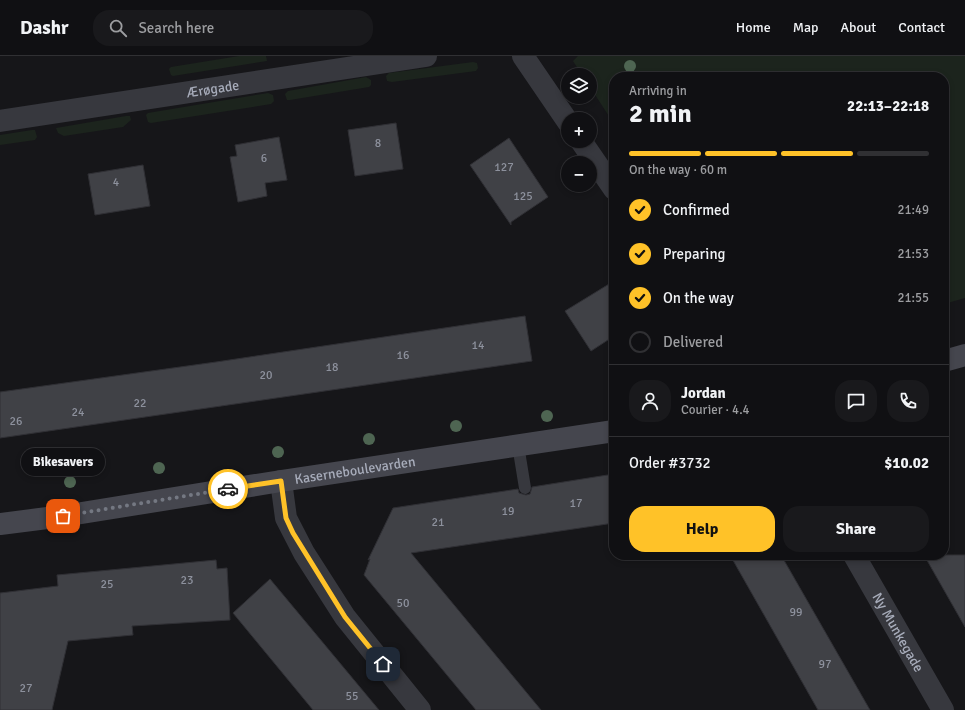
<!DOCTYPE html>
<meta charset="utf-8">
<style>
:root{--surface:#101013;--page:#19191c;--text:#f1f3f6;--muted:#9c9da0;--line:#303033;--accent:#ffc228}
body{margin:0;font-family:Signika,sans-serif;background:var(--page);color:var(--text);height:100vh;display:flex;flex-direction:column;font-size:15px;white-space:nowrap}
*{box-sizing:border-box;margin:0}
p{font-size:13px;color:var(--muted)}
.icon{flex:none;width:22px;height:22px;fill:none;stroke:currentColor;stroke-width:2;stroke-linecap:round;stroke-linejoin:round}
.map{position:relative;flex:1;overflow:hidden}
.details{position:absolute;left:609px;top:16px;width:340px;height:488px;display:flex;flex-direction:column;background:var(--surface);border-radius:16px;box-shadow:0 2px 6px #0003,0 0 0 1px var(--line)}
.details>*{flex:none}
.tools{position:absolute;left:561px;top:12px;display:grid;gap:8px}
.tools a{display:grid;place-items:center;width:36px;height:36px;border-radius:50%;background:var(--surface);box-shadow:0 2px 6px #0003,0 0 0 1px var(--line);font-size:20px}
.pin{position:absolute;display:grid;place-items:center;width:34px;height:34px;color:#fff;margin:-17px;border-radius:8px;box-shadow:0 2px 6px #0006}
.courier{position:absolute;display:grid;place-items:center;width:40px;height:40px;margin:-20px;border:3px solid #ffc228;border-radius:50%;background:#fff;color:#222;box-shadow:0 1px 5px #0007}
.bubble{position:absolute;height:28px;border-radius:14px;background:var(--surface);box-shadow:0 2px 6px #0003,0 0 0 1px var(--line);font-size:13px;font-weight:800;line-height:28px;text-align:center}
.summary em{font-style:normal;font-weight:800}
.summary div{display:flex;flex-direction:column-reverse}
.summary{display:flex;align-items:center;justify-content:space-between;height:68px;padding:0 20px}
h1{font-size:26px;font-weight:800;line-height:30px}
.bar{display:grid;grid-template-columns:repeat(4,1fr);gap:6px 4px;align-content:center;height:48px;padding:0 20px}
.bar i{height:5px;border-radius:3px;background:var(--line)}
.bar .selected{background:var(--accent)}
.bar p{grid-column:span 4}
.line{display:flex;align-items:center;gap:10px;padding:0 20px;border-top:1px solid var(--line)}
.line div{flex:1}
.round{display:grid;place-items:center;flex:none;width:42px;height:42px;border-radius:16px;background:var(--page)}
ol{padding:0 20px;list-style:none}
li{display:flex;align-items:center;gap:12px;height:44px}
li p{margin-inline-start:auto}
li .icon{padding:4px;border-radius:50%;background:var(--accent);color:#111;stroke-width:4}
li:last-child{color:var(--muted)}
li i{width:22px;height:22px;border:2px solid var(--line);border-radius:50%}
.button{display:flex;gap:8px;margin-top:auto;padding:8px 20px}
.button a{flex:1;height:46px;border-radius:16px;background:var(--accent);color:#111;font-size:16px;font-weight:800;line-height:46px;text-align:center}
.button a+a{background:var(--page);color:var(--text)}
header{display:flex;align-items:center;gap:24px;box-sizing:border-box;height:56px;padding:0 20px;background:var(--surface);border-bottom:1px solid var(--line)}
header strong{font-size:19px}
nav{display:flex;gap:22px;margin-inline-start:auto;font-size:14px}
.search{width:280px;height:36px;background:var(--page);display:flex;align-items:center;gap:10px;box-sizing:border-box;padding:0 14px;border-radius:16px;color:var(--muted);font-size:15px}
.map>svg:first-child{display:block}
.green{fill:#1c241d}
.building{fill:#404146;stroke:#303035}
.lines{fill:none;stroke-linecap:round;stroke-linejoin:round}
.lane{stroke:#37383e;stroke-width:12}
.street{stroke:#37383e;stroke-width:22}
.secondary{stroke:#45464e;stroke-width:22}
.tree{fill:#4e6552}
.done{stroke:#747882;stroke-width:4;stroke-dasharray:0 7.2}
.route{stroke:#ffc228;stroke-width:5}
.labels{text-anchor:middle;stroke-width:3.5;stroke-linejoin:round;paint-order:stroke}
.number-label{font-size:12px;fill:#8d919d}
.street-label{font-size:14px;fill:#a7acba;stroke:#111114}
</style>
<header>
<strong>Dashr</strong>
<div class="search"><svg class="icon" aria-label="search" viewBox="0 0 24 24"><circle cx="10" cy="10" r="6"/><path d="M15 15l6 6"/></svg>Search here</div>
<nav><a>Home</a><a>Map</a><a>About</a><a>Contact</a></nav>
</header>
<div class="map">
<svg width="965" height="654" viewBox="0 0 965 654">
<rect width="100%" height="100%" fill="#161619"/>
<path class="green" d="M239 0H266L267 5 173 20 171 19 169 13 171 11Z
M578 0H965V242L944 248V21H614V68L590 31V19H582L573 5Z
M473 6 477 7 478 12 476 15 392 26 387 25 386 20 389 17Z
M366 21 371 24V29L369 31 290 44H287L285 38 288 35Z
M268 37 273 39 274 45 271 48 151 67 148 66 146 59 148 57Z
M126 60H130L131 64 123 71 64 80 58 77 56 72Z
M32 74H35L37 81 35 84 0 89V79Z"/>
<path class="building" d="M396 67 403 113 355 120 348 74Z
M279 81 287 124 265 127 267 140 238 146 230 101 237 100 235 89Z
M509 82 548 141 511 166V169L470 109Z
M143 109 150 150 95 159 88 118Z
M614 225V280L591 295 565 255Z
M525 260 532 305 0 382V336L216 306Z
M614 418V467L411 497 541 654H476L364 519 370 503 368 504 393 452 518 433 519 437 526 439 530 438 532 431Z
M730 499H781L870 654H818Z
M924 499H965V571Z
M216 504 217 513 227 512 230 564 132 570 133 579 68 585 52 654H0V537L58 530 57 519Z
M270 523 379 654H313L233 557Z"/>
<g class="lines">
<path class="lane" d="M518 389 525 432"/>
<g class="street">
<path d="M523 0 568 66"/>
<path id="s1" d="M0 65 426 0"/>
<path d="M581 85 614 133"/>
<path d="M281 425 286 462 304 497 345 561 420 654"/>
<path id="s2" d="M854 499 943 654"/>
</g>
<g class="secondary">
<path d="M944 305 965 299"/>
<path id="s3" d="M0 468 63 460 281 425 614 375"/>
</g>
</g>
<g class="tree">
<circle cx="630" cy="10" r="6"/>
<circle cx="547" cy="360" r="6"/>
<circle cx="456" cy="370" r="6"/>
<circle cx="369" cy="383" r="6"/>
<circle cx="278" cy="396" r="6"/>
<circle cx="159" cy="412" r="6"/>
<circle cx="70" cy="426" r="6"/>
</g>
<g class="lines">
<path class="done" d="M63 460 228 433"/>
<path class="route" d="M228 433 281 425 286 462 293 477 345 561 383 608"/>
</g>
<g class="labels">
<g class="number-label">
<text x="378" y="91">8</text>
<text x="264" y="106">6</text>
<text x="504" y="115">127</text>
<text x="116" y="130">4</text>
<text x="523" y="144">125</text>
<text x="478" y="293">14</text>
<text x="403" y="303">16</text>
<text x="332" y="315">18</text>
<text x="266" y="323">20</text>
<text x="140" y="351">22</text>
<text x="78" y="360">24</text>
<text x="16" y="369">26</text>
<text x="576" y="451">17</text>
<text x="508" y="459">19</text>
<text x="438" y="470">21</text>
<text x="187" y="528">23</text>
<text x="107" y="532">25</text>
<text x="403" y="551">50</text>
<text x="796" y="560">99</text>
<text x="825" y="612">97</text>
<text x="26" y="636">27</text>
<text x="352" y="644">55</text>
</g>
<g class="street-label">
<text dy="5" stroke="none"><textPath href="#s1" startOffset="215">Ærøgade</textPath></text>
<text dy="5" stroke="none"><textPath href="#s3" startOffset="359">Kaserneboulevarden</textPath></text>
<text dy="5" stroke="none"><textPath href="#s2" startOffset="89">Ny Munkegade</textPath></text>
</g>
</g>
</svg>
<div class="tools">
<a><svg class="icon" aria-label="layers" viewBox="0 0 24 24"><path d="M12 4l9 5-9 5-9-5zM3 14l9 5 9-5"/></svg></a>
<a>+</a>
<a>−</a>
</div>
<div class="pin" style="left:63px;top:460px;background:#ea580c"><svg class="icon" aria-label="bag" viewBox="0 0 24 24"><path d="M5 8h14l-1 12H6zM9 8a3 3 0 0 1 6 0"/></svg></div>
<div class="pin" style="left:383px;top:608px;background:#1f2937"><svg class="icon" aria-label="home" viewBox="0 0 24 24"><path d="M3 11l9-7 9 7M6 9v11h12V9"/></svg></div>
<div class="courier" style="left:228px;top:433px"><svg class="icon" aria-label="car" viewBox="0 0 24 24"><path d="M5 17H2v-5l4-1 3-4h7l3 4 3 1v5h-3M9 17h6M6 11h13"/><circle cx="7" cy="17" r="2"/><circle cx="17" cy="17" r="2"/></svg></div>
<div class="bubble" style="left:21px;top:392px;width:84px">Bikesavers</div>
<section class="details">
<div class="summary"><div><h1>2 min</h1><p>Arriving in</p></div><em>22:13–22:18</em></div>
<div class="bar"><i class="selected"></i><i class="selected"></i><i class="selected"></i><i></i><p>On the way · 60 m</p></div>
<ol>
<li><svg class="icon" aria-label="check" viewBox="0 0 24 24"><path d="M5 12l5 5 9-10"/></svg>Confirmed<p>21:49</p></li>
<li><svg class="icon" aria-label="check" viewBox="0 0 24 24"><path d="M5 12l5 5 9-10"/></svg>Preparing<p>21:53</p></li>
<li><svg class="icon" aria-label="check" viewBox="0 0 24 24"><path d="M5 12l5 5 9-10"/></svg>On the way<p>21:55</p></li>
<li><i></i>Delivered</li>
</ol>
<div class="line" style="height:72px"><a class="round"><svg class="icon" aria-label="person" viewBox="0 0 24 24"><circle cx="12" cy="8" r="4"/><path d="M4 21q1-7 8-7t8 7"/></svg></a><div><b>Jordan</b><p>Courier · 4.4</p></div><a class="round"><svg class="icon" aria-label="chat" viewBox="0 0 24 24"><path d="M4 5h16v11H9l-5 4z"/></svg></a><a class="round"><svg class="icon" aria-label="phone" viewBox="0 0 24 24"><path d="M5 4h4l2 5-3 2q2 4 5 5l2-3 5 2v4C11 20 4 13 5 4z"/></svg></a></div>
<div class="line" style="height:52px"><div>Order #3732</div><b>$10.02</b></div>
<div class="button"><a>Help</a><a>Share</a></div>
</section>
</div>
